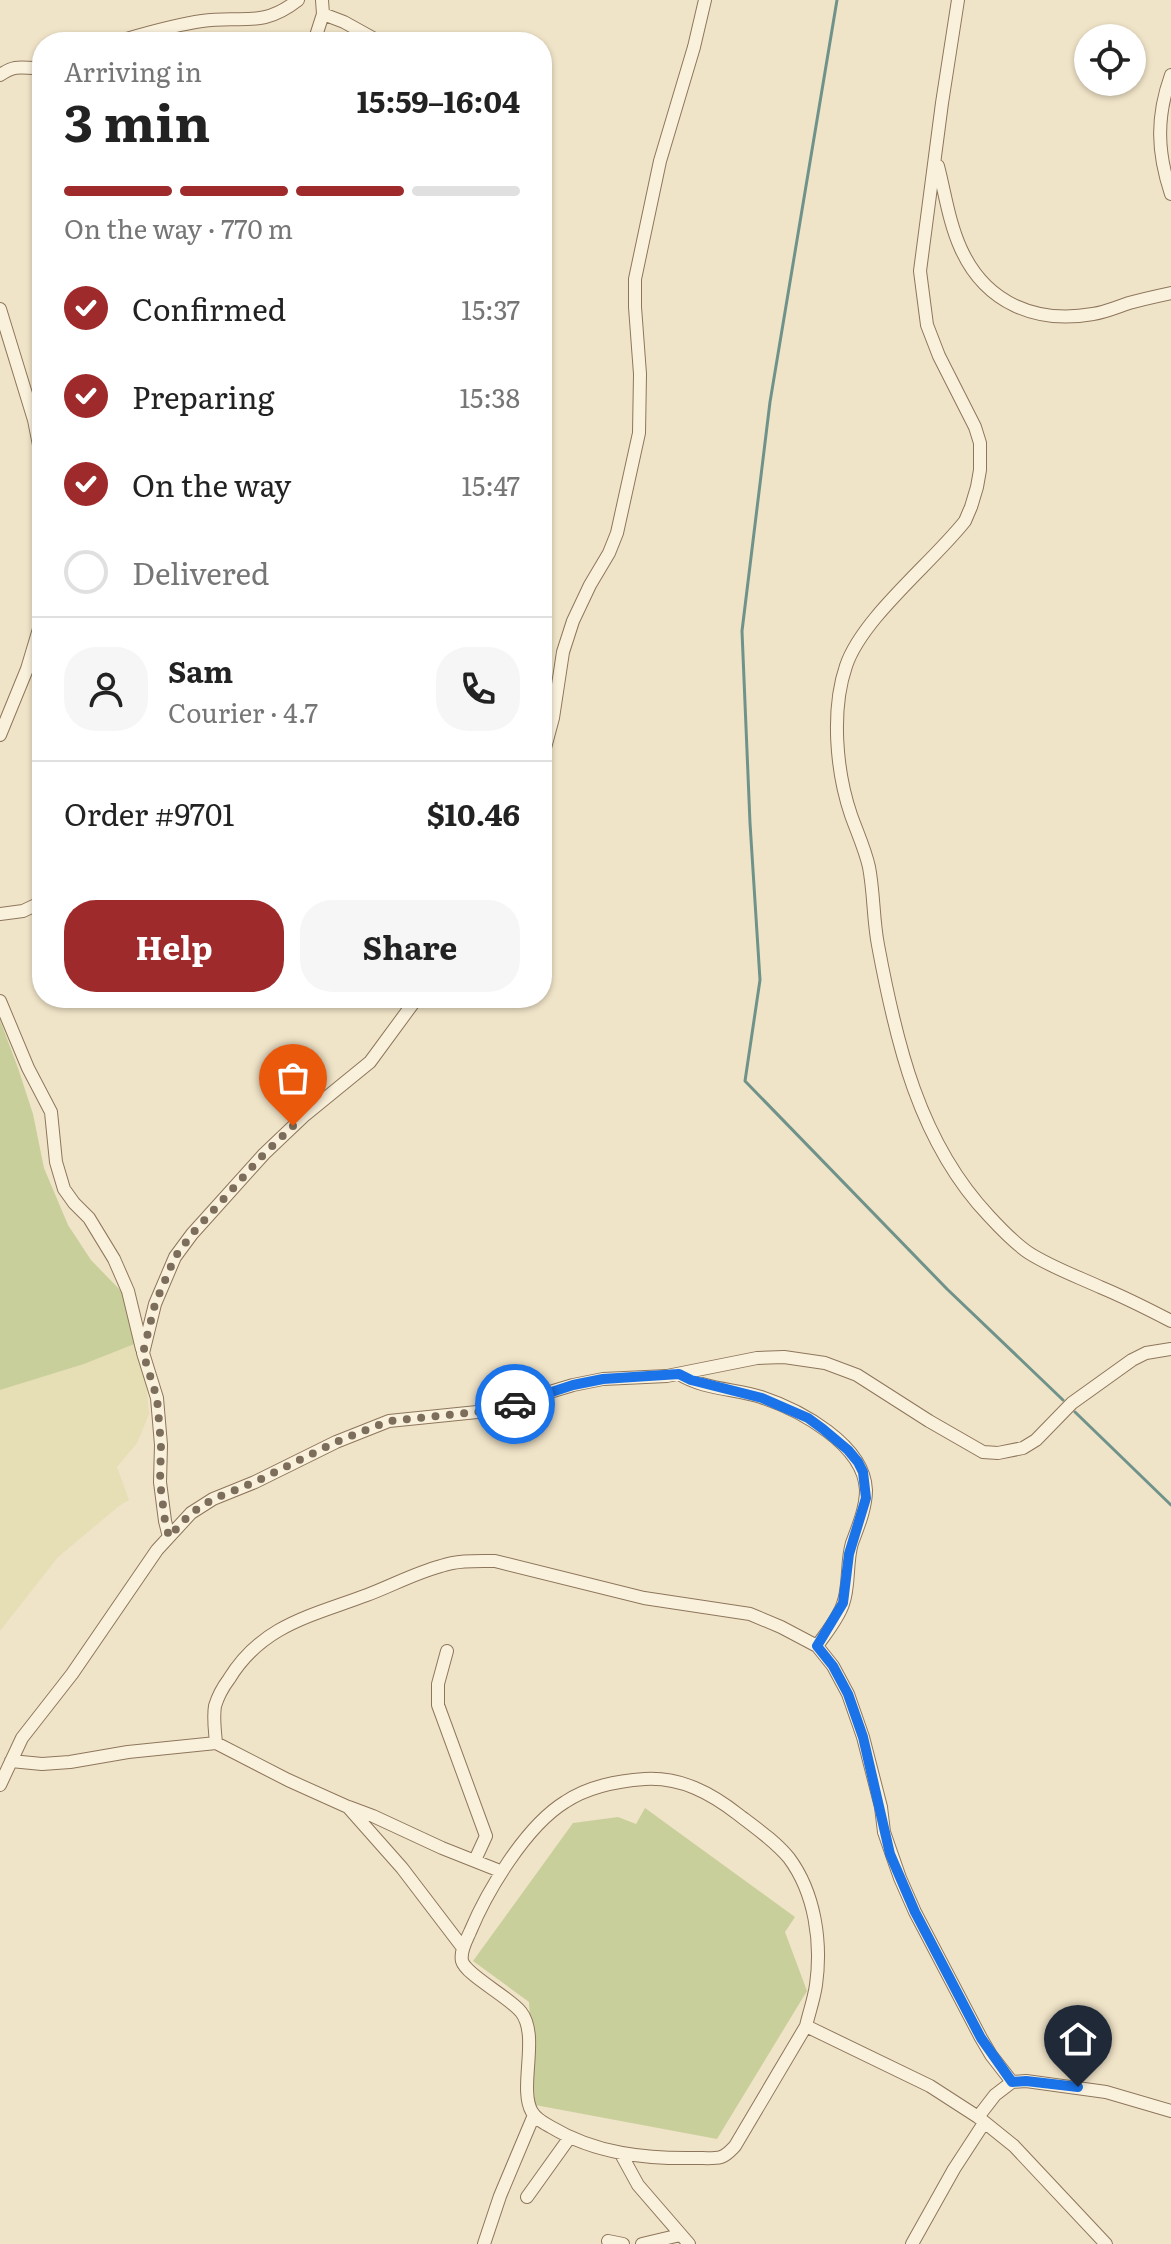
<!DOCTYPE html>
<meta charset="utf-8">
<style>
:root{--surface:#fff;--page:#f6f6f6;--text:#222;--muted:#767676;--line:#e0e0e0;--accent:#9e2a2b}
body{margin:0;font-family:Literata,serif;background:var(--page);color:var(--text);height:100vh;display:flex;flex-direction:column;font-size:30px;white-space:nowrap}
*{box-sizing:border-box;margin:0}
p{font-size:26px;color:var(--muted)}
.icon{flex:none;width:44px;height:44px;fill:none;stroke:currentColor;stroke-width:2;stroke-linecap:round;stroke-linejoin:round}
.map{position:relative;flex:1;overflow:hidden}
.panel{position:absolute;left:32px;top:32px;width:520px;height:976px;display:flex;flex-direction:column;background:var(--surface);border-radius:32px;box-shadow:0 2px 6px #0004}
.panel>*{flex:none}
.buttons{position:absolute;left:1074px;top:24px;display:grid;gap:16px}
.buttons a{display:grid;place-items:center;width:72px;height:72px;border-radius:50%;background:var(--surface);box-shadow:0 2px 6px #0004;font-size:40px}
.pin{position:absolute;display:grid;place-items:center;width:68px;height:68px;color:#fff;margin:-82px -34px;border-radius:50% 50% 50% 0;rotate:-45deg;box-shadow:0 0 8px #0007}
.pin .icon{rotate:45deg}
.courier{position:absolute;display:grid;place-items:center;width:80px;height:80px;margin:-40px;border:6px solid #1a73e8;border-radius:50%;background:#fff;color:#222;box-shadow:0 2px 10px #0007}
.headline em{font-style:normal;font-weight:700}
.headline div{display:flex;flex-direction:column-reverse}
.headline{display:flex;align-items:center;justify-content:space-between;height:136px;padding:0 32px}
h1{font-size:52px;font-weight:700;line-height:60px}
.bar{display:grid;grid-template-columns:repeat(4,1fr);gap:12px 8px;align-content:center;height:96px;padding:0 32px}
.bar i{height:10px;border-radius:6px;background:var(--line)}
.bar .selected{background:var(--accent)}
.bar p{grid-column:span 4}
.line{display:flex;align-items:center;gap:20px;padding:0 32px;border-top:2px solid var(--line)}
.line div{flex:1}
.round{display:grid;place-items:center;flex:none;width:84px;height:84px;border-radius:32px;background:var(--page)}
ol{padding:0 32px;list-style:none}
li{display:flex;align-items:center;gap:24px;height:88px}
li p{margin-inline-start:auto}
li .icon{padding:8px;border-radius:50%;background:var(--accent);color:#fff;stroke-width:4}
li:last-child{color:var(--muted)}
li i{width:44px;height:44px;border:4px solid var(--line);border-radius:50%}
.primary-button{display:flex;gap:16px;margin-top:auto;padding:16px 32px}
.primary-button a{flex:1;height:92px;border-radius:32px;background:var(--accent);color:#fff;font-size:32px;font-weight:700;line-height:92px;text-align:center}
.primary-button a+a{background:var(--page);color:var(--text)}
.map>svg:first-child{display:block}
.farmland{fill:#e6deb5}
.green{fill:#c9cf9b}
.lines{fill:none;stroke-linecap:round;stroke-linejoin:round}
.stream{stroke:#6f938a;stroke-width:3}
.minor-casing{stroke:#8d765c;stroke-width:14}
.minor{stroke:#faf1dc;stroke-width:12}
.done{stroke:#7c6e5b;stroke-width:8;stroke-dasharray:0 14.4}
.route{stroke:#1a73e8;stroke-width:10}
</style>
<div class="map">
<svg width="1171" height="2244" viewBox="0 0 1171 2244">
<rect width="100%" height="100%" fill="#f0e4c8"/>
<path class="farmland" d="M142 1341 149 1414 137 1443 117 1467 129 1500 119 1506 58 1557 0 1631V1390L84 1364Z"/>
<path class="green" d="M0 1020 18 1068 33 1114 44 1168 68 1225 91 1260 124 1294 142 1341 84 1364 0 1390Z
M645 1808 795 1917 785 1932 807 1991 717 2139 535 2105 529 2002 473 1961 573 1823 618 1817 636 1824Z"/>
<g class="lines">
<path class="stream" d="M837 0 770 402 742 631 750 823 760 980 745 1081 947 1289 1063 1400
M1075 1412 1171 1505"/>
<g class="minor-casing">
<path id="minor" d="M958 0 942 103 920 271 927 325 939 356 975 427 980 443V470L977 487 971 507 965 521C932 563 862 618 846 666 831 710 836 771 851 815 857 832 865 849 869 867 874 893 873 919 878 945 896 1042 919 1142 989 1216 1001 1229 1014 1243 1029 1253 1051 1267 1076 1276 1100 1287 1124 1297 1148 1309 1171 1321
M323 14 344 22 380 42
M116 42C144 34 173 25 202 21 242 15 261 29 298 0
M314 42 323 14 322 0
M0 75C18 63 23 69 42 68
M1171 75C1156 117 1157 152 1171 194
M938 166C945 193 949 223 961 249 986 304 1037 324 1093 314 1106 312 1117 307 1129 303 1143 299 1157 296 1171 293
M0 309 34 420 42 460
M0 735 27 669 42 619
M542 759 553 718 563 652 573 621 590 585 609 553 617 533 639 433 640 374 635 307V279L660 161 694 47 705 0
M0 914 23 911 42 902
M0 1001 28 1068 51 1112 56 1162 64 1189 74 1203 89 1218 114 1259 128 1291 142 1349
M679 1374C702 1389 735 1389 761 1397 800 1410 864 1444 866 1490 866 1508 858 1527 852 1543 846 1563 850 1585 843 1604 838 1619 826 1633 817 1646
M169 1537 165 1521 160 1482 161 1445 157 1398 143 1353 155 1304 175 1257 192 1234 264 1154 305 1115 370 1062 417 998
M447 1651 438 1684V1705L486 1836 475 1860
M216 1743C215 1731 213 1718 215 1706 218 1696 223 1687 229 1679 262 1625 311 1616 367 1595 391 1586 415 1573 441 1566 458 1560 477 1561 495 1561L644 1598 750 1614 781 1627 817 1646 833 1666 848 1694 863 1737 881 1807 884 1832 900 1878 915 1912 981 2038 991 2055 1012 2082
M11 1761 42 1764 70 1762 128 1752 216 1743 288 1780 348 1807 402 1868 463 1948
M0 1785 22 1738 72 1674 157 1550 191 1513 213 1499 255 1482 336 1442 389 1421 487 1411 573 1385 603 1379 667 1376 757 1358 784 1357 825 1363 857 1375 929 1421 983 1452 998 1453 1023 1448 1036 1440 1072 1403 1132 1360 1146 1353 1171 1349
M349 1807 373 1816 442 1848 500 1871
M806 2026C809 2013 814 1999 816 1985 822 1942 815 1893 789 1858 775 1841 756 1828 739 1815 711 1793 681 1777 645 1779 617 1781 589 1786 565 1802 526 1826 487 1891 470 1932 466 1941 460 1951 462 1961 466 1975 509 1997 521 2012 540 2036 518 2088 532 2112 537 2120 544 2123 551 2127 596 2154 646 2159 697 2158 704 2158 714 2159 721 2157 727 2155 731 2150 735 2146L806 2026 930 2086 978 2117 1014 2146 1106 2244
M978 2117 995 2095 1012 2082 1026 2081 1106 2092 1171 2111
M621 2154 638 2185 689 2244
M527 2197 570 2137
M608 2241 623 2244
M484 2244 500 2196 534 2115
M642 2244 680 2235
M912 2244 954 2169 984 2123"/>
</g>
<use href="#minor" class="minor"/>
</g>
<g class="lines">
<path class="done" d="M293 1126 264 1154 192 1234 175 1257 155 1304 143 1353 157 1398 161 1445 160 1482 165 1521 169 1537 191 1513 213 1499 255 1482 336 1442 389 1421 487 1411 515 1404"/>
<path class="route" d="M515 1404 573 1385 603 1379 679 1374 691 1380 762 1398 808 1418 823 1429 848 1450 858 1462 863 1472 866 1498 849 1554 843 1603 817 1646 833 1666 848 1694 863 1737 890 1854 915 1912 981 2038 1012 2082 1026 2081 1078 2087"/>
</g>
</svg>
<div class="buttons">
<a><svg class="icon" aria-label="locate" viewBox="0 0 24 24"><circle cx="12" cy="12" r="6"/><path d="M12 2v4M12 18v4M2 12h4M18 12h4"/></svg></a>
</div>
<div class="pin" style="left:293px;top:1126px;background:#ea580c"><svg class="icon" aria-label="bag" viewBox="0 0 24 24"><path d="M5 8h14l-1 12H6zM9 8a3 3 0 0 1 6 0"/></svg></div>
<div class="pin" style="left:1078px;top:2087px;background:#1f2937"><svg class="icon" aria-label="home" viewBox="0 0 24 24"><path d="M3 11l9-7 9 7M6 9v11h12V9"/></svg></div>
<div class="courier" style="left:515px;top:1404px"><svg class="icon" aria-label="car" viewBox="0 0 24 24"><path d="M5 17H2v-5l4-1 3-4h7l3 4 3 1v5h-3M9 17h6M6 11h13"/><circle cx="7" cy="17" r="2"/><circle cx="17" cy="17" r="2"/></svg></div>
<section class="panel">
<div class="headline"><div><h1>3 min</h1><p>Arriving in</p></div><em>15:59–16:04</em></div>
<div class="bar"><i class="selected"></i><i class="selected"></i><i class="selected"></i><i></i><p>On the way · 770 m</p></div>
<ol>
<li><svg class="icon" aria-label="check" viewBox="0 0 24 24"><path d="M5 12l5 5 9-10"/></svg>Confirmed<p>15:37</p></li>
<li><svg class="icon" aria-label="check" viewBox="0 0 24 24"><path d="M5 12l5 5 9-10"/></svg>Preparing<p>15:38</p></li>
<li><svg class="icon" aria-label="check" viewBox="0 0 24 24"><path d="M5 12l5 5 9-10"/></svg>On the way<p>15:47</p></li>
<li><i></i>Delivered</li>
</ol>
<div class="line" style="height:144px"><a class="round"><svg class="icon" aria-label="person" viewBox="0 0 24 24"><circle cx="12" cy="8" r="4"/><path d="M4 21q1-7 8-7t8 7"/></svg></a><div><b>Sam</b><p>Courier · 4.7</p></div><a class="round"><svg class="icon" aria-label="phone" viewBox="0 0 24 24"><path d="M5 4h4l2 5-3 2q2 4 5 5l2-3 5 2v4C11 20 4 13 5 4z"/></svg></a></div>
<div class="line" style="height:104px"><div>Order #9701</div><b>$10.46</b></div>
<div class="primary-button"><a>Help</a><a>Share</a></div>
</section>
</div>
